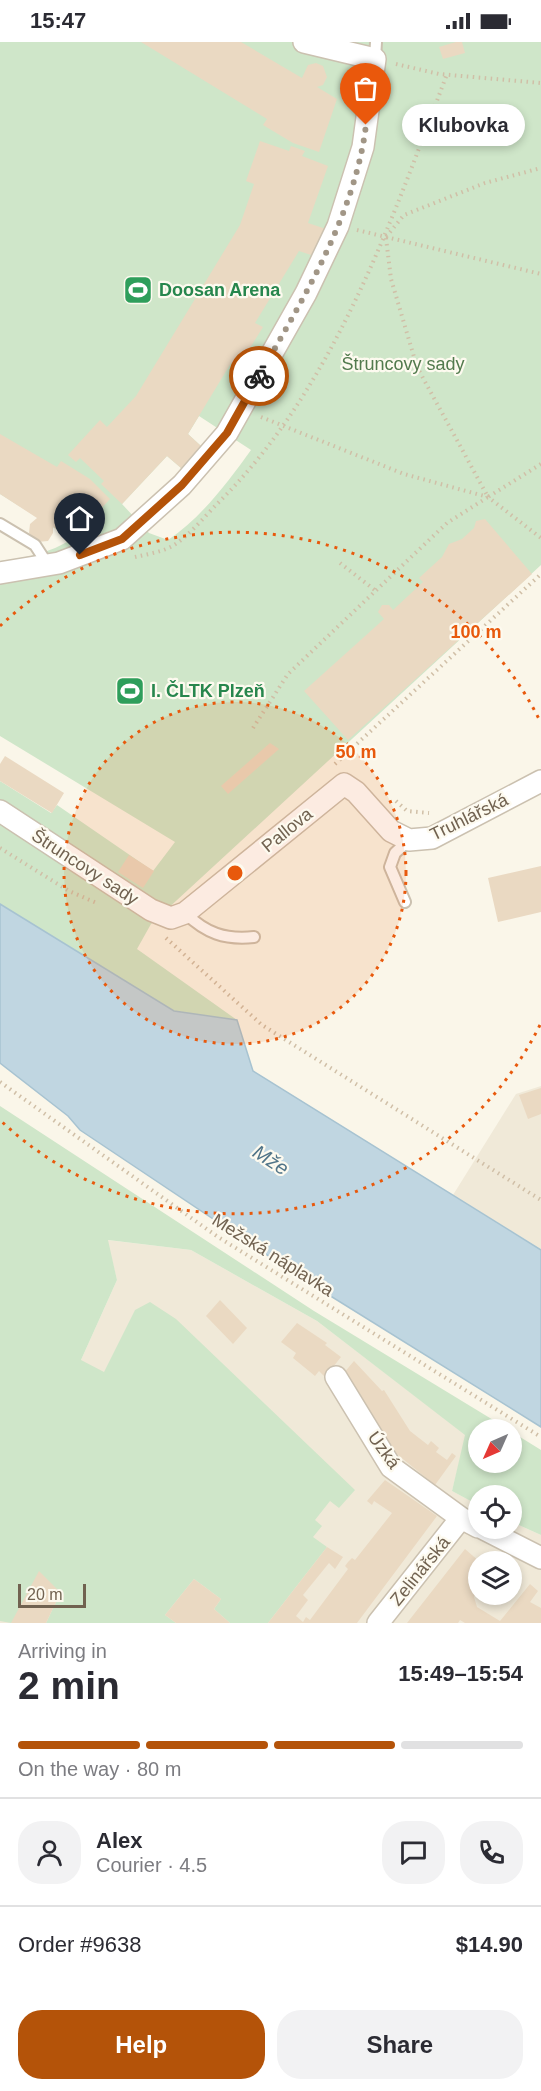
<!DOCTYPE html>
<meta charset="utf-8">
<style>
:root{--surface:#fff;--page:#f2f2f3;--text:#2b2b33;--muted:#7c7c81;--line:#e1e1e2;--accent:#b45309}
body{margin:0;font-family:Arial,sans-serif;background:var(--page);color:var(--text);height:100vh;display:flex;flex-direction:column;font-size:22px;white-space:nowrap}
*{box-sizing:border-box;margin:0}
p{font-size:20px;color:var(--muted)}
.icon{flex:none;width:33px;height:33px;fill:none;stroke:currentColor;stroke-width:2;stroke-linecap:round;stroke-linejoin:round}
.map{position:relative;height:1581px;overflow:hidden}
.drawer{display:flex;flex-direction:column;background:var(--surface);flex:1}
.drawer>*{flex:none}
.needle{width:39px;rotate:225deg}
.fabs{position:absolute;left:468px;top:1377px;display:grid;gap:12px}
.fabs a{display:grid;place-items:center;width:54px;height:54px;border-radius:50%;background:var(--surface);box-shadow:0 3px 9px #0003;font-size:30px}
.scale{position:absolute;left:18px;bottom:15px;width:68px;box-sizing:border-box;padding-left:6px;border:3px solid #716250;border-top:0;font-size:16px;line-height:21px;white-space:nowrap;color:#716250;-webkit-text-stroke:4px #fdfaef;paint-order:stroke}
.pin{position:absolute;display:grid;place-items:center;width:51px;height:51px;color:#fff;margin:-62px -26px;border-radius:50% 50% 50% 0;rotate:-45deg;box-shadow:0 0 6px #0007}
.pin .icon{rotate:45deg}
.courier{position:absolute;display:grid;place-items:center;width:60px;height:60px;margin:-30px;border:4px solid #b45309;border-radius:50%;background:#fff;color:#222;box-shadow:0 2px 8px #0007}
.bubble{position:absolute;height:42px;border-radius:21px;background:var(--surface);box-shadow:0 3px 9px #0003;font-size:20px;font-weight:600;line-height:42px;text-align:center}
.headline em{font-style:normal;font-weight:600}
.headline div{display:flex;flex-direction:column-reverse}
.headline{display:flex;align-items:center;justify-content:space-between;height:102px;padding:0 18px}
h1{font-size:39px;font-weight:600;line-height:45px}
.bar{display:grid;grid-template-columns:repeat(4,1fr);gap:9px 6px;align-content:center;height:72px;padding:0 18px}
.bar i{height:8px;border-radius:4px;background:var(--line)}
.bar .active{background:var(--accent)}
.bar p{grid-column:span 4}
.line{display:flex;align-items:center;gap:15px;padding:0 18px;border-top:2px solid var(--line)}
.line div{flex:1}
.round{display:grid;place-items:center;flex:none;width:63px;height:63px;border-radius:24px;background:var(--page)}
.button{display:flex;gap:12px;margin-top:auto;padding:12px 18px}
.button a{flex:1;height:69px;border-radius:24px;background:var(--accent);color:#fff;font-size:24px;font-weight:600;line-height:69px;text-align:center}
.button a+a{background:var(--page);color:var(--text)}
.status{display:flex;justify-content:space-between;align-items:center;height:42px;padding:0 30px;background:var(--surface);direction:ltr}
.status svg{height:16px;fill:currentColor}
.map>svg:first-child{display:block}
.residential{fill:#f0e9d8;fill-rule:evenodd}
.green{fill:#cfe6c9;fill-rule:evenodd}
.water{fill:#c0d6e1;stroke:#a7c3d1;stroke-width:1.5}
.building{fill:#ead9c2}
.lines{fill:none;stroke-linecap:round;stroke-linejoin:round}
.lane-casing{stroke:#cbc1b0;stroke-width:14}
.street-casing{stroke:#cbc1b0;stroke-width:24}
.path{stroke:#d0bfa7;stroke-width:4;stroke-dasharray:1.5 4.5;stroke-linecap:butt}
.lane{stroke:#fff;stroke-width:10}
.street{stroke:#fff;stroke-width:21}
.done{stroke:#a19686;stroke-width:6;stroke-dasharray:0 10.8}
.route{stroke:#b45309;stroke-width:8}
.ring{fill:none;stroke:#e8590c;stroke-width:3;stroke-dasharray:3 6}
.labels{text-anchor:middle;stroke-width:4.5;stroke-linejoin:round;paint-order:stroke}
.leisure-label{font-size:18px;font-weight:bold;fill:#27864d;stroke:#fdfaef;text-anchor:start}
.park-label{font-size:18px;fill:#527a4d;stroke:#fdfaef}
.street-label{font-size:18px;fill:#716250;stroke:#fdfaef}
.water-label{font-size:20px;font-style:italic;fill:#507488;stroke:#fdfaef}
.centre{fill:#e8590c;stroke:#fdfaef;stroke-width:3}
.ring-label{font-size:18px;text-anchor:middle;font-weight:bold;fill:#e8590c;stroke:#fdfaef;stroke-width:4.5;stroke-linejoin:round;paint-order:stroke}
</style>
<div class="status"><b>15:47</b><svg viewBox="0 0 49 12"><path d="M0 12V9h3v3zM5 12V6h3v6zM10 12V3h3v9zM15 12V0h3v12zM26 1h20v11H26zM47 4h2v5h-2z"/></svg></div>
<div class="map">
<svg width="541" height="1581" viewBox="0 0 541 1581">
<rect width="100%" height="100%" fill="#faf6e9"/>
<path class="residential" d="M541 1044V1207L453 1153 516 1052Z
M107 1198 191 1208 317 1279 466 1393 452 1449 478 1463V1486H512V1480L541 1493V1581H0V1484L5 1487 117 1238ZM478 1520H512V1552H478Z"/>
<path class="green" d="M0 0H541V523L151 882 137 907 237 978 174 969 0 862V739L51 771 57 763 153 829 175 800 0 694V519C26 516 50 511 72 497L0 452ZM199 374 251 408C228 440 201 476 168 498L149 491 122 462 167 414 181 426 201 404 188 392Z
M0 1064 314 1269 508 1387 478 1388V1420H512V1390L541 1408V1493L512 1480V1454H478V1463L452 1449 465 1393 317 1279 191 1208 108 1198 117 1238 81 1318 104 1330 135 1268 150 1260 176 1277 355 1448 339 1466 330 1459 315 1478 322 1484 313 1495 327 1505 268 1581H230L214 1567 221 1557 194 1537 165 1573 176 1581H46L57 1558 64 1554 11 1581 0 1579Z"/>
<path class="water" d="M0 862 174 969 237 978 253 1029 541 1208V1385L300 1235 80 1088 68 1074 0 1021Z"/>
<path class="building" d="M141 0H241L302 36 308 23 316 21 323 24 327 35 323 43 317 45 337 57 319 110 293 101 263 83 267 77Z
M456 0H462L465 11 443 17 439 5Z
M260 99 289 109 291 104 305 109 302 114 328 124 308 181 326 187 317 215 299 209 255 281 263 285 238 325 231 321 188 392 201 404 181 426 167 414 122 462 101 442 104 439 80 416 76 420 68 413 100 378 107 385 136 354 240 183 254 142 246 139Z
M0 392 57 425 61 419 90 437 110 457 73 497 53 485V491L48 499 37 500 29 491 30 482 37 476 0 452Z
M485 477 532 532 348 698 304 649 384 577 378 570 382 563H389L393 568 423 540 419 536 442 515 449 502 462 497 474 486 476 479Z
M270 701 279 707 228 752 221 744Z
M5 714 64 751 52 771 0 739V722Z
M129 813 154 829 143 846 118 830Z
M541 824V870L498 880 488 836Z
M541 1046V1072L528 1077 519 1053Z
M220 1258 247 1286 233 1302 206 1274Z
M297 1281 327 1301 325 1303 341 1315 325 1335 319 1329 315 1334 293 1316 296 1311 281 1300Z
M354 1319 382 1349 384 1348 410 1389 428 1403 431 1399 439 1406 436 1410 447 1418 452 1411 456 1414 435 1443 393 1409 343 1332Z
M385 1438 437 1474 357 1581H268L327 1505 343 1515 335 1527 329 1521 303 1553 308 1558 296 1574 303 1580 306 1575 310 1578 348 1527 345 1524 348 1520 352 1516 355 1518 392 1471 374 1459 372 1463 367 1459Z
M465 1507 480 1520 470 1537 478 1544 474 1555 477 1565 500 1579 530 1542 538 1549 530 1560 541 1566V1581H465L460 1578 458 1581H407Z
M39 1529 64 1554 61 1560 57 1558 46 1581H11Z
M194 1537 221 1557 214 1567 230 1581H176L165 1573Z"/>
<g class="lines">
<g class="lane-casing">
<path id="lane" d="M375 17 376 0
M0 482 35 503 48 523
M405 860 390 825 395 811 409 798
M185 871C206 891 224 898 254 895"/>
</g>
<g class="street-casing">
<path id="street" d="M0 531 59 521 122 497 182 443 227 391 306 251 338 184 363 105 375 17 304 0
M0 769 151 868 171 876 185 871 344 742 356 750 391 789 409 798 432 796 541 739
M336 1335 391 1425 461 1476 478 1485
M482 1486 541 1516
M378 1581 461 1476"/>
</g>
<path class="path" d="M396 22 439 32 541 41
M357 188 386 195 404 173 485 141 541 126
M386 195 541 232
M386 196 391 237 417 325 488 455 541 422
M261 375 404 432 488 455 541 496
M135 515C148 512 163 510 174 503 190 493 204 475 217 462 333 348 391 181 447 32
M340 521 376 549
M253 686 288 632 447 481 488 455
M335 722 541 532
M396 759 407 769 429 771
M0 806 69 849 99 862
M166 896 262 983 541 1158
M0 1040 218 1195 541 1395"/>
<use href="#lane" class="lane"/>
<use href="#street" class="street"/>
</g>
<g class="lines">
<path class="done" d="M259 334C303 257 355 173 366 83"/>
<path class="route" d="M80 513 122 497 182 443 227 391 259 334"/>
</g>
<circle cx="235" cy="831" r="171" fill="#e8590c" fill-opacity=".12"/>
<g class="ring">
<circle cx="235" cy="831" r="171"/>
<path d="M540 983A341 341 0 0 1 0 1078M0 584A341 341 0 0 1 540 679"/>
</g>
<defs>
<g id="stadium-square" transform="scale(1.5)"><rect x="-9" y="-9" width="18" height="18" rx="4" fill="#2e9e5b" stroke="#fdfaef"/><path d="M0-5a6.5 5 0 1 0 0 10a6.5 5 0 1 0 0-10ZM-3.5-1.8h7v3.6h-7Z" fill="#fff"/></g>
</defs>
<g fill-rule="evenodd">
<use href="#stadium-square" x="138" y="248"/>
<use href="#stadium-square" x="130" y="649"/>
</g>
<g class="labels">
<g class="leisure-label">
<text x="159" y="254">Doosan Arena</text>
<text x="151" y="655">I. ČLTK Plzeň</text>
</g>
<g class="park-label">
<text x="403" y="328">Štruncovy sady</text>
</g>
<g class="street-label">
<text transform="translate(469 775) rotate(-26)" y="6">Truhlářská</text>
<text transform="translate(287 788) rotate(-39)" y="6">Pallova</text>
<text transform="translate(85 825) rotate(33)" y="6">Štruncovy sady</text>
<text transform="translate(273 1213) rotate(32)" y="6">Mežská náplavka</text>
<text transform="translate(384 1408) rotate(54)" y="6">Úzká</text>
<text transform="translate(420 1529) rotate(-51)" y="6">Zelinářská</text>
</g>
<g class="water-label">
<text transform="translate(271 1118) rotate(33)" y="7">Mže</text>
</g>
</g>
<circle cx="235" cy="831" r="9" class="centre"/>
<g class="ring-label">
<text x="476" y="596">100 m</text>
<text x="356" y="716">50 m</text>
</g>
</svg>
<div class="fabs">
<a><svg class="needle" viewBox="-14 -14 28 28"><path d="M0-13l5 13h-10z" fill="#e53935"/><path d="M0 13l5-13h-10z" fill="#7c7c81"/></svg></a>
<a><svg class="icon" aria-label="locate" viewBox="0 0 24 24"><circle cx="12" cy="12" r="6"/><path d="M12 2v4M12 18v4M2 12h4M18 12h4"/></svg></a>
<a><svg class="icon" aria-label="layers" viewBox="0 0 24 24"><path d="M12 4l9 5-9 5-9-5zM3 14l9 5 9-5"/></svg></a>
</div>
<div class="scale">20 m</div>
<div class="pin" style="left:366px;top:83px;background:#ea580c"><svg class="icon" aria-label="bag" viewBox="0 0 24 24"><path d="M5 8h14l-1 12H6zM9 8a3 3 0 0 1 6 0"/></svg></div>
<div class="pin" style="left:80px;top:513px;background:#1f2937"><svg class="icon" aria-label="home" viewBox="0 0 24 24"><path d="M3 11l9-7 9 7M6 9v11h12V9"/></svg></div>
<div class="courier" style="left:259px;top:334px"><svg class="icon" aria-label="bike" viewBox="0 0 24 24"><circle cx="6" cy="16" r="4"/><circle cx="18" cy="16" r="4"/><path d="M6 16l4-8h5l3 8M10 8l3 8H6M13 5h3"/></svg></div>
<div class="bubble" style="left:402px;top:62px;width:123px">Klubovka</div>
</div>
<section class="drawer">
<div class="headline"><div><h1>2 min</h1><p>Arriving in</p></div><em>15:49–15:54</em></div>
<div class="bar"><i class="active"></i><i class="active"></i><i class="active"></i><i></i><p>On the way · 80 m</p></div>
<div class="line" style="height:108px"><a class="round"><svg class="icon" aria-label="person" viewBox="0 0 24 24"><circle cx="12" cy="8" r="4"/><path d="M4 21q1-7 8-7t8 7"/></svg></a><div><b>Alex</b><p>Courier · 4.5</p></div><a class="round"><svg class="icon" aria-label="chat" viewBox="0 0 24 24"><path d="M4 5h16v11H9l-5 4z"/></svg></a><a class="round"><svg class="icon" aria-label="phone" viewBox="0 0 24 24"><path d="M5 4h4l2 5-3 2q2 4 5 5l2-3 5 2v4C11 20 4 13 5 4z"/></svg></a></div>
<div class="line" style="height:78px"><div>Order #9638</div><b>$14.90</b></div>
<div class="button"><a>Help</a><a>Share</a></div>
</section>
